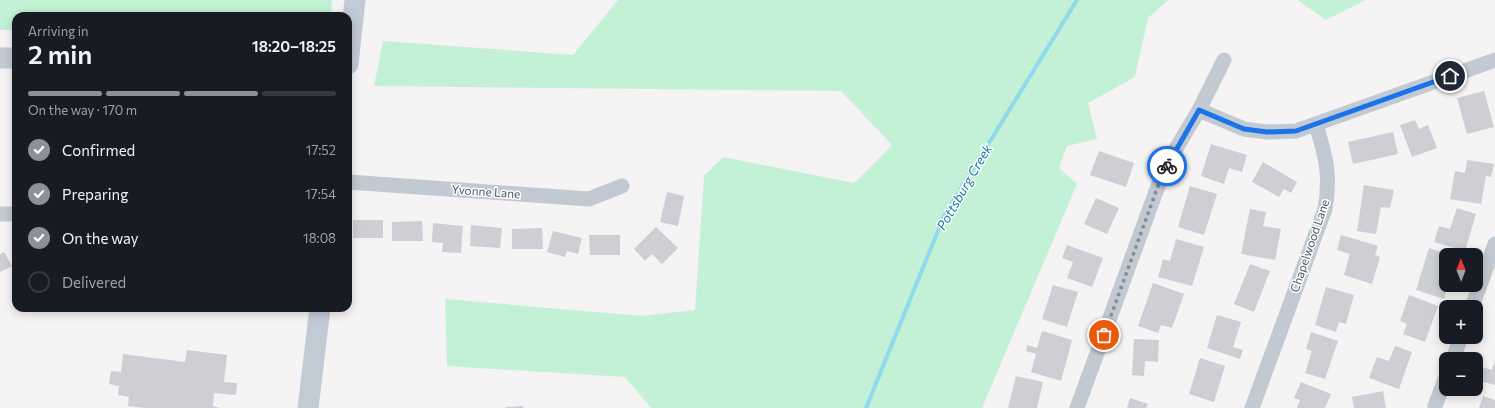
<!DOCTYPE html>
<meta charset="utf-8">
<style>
:root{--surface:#171b24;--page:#20242c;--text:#f1f3f6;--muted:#9ea1a6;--line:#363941;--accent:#8c9099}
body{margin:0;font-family:Commissioner,sans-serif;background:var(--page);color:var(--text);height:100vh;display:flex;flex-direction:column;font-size:15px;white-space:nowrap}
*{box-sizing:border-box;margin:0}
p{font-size:13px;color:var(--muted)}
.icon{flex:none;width:22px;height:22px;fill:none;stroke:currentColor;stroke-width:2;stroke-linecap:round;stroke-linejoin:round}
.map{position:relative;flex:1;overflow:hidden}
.side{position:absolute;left:12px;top:12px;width:340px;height:300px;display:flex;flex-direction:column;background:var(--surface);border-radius:12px;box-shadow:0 2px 10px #0003}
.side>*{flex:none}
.needle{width:26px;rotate:359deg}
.fabs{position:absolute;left:1439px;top:248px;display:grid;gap:8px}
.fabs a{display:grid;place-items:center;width:44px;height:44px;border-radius:8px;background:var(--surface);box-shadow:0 2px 10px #0003;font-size:20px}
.pin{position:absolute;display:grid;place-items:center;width:34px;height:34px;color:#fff;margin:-17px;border:2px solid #fff;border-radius:50%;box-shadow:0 1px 4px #0007}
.courier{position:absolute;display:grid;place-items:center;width:40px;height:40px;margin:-20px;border:3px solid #1a73e8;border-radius:50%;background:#fff;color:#222;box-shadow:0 1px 5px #0007}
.head em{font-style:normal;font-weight:600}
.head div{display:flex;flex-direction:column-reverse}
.head{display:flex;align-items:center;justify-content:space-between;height:68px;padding:0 16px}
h1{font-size:26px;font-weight:600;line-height:30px}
.bar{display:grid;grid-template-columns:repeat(4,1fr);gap:6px 4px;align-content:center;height:48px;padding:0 16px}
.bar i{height:5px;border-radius:3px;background:var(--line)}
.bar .active{background:var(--accent)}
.bar p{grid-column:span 4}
ol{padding:0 16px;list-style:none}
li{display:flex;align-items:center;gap:12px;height:44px}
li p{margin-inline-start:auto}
li .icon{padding:4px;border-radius:50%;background:var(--accent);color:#fff;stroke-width:4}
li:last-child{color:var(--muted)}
li i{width:22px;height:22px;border:2px solid var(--line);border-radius:50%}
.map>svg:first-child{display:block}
.green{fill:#c3f1d5}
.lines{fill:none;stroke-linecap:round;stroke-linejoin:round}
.stream{stroke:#90daee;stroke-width:4}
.building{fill:#cdcfd5}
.street{stroke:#c1cad2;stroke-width:15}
.secondary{stroke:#c1cbd6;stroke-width:21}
.done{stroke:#868d94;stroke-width:4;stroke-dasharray:0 7.2}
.route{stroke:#1a73e8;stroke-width:5}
.labels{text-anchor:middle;stroke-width:3;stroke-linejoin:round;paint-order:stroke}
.street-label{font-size:12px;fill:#4a5661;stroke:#fff}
.water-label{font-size:13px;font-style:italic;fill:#0c7c9b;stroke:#fff}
</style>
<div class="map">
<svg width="1495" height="408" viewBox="0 0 1495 408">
<rect width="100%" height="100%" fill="#f5f3f3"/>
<path class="green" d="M0 0H332L331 16H16V30H0Z
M618 0H1168L1148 18 1135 77 1088 103 1097 139 1067 146 1059 168 1077 184 982 408H651L625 377 447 366 445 299 642 316 695 310 704 176 723 157 854 183 892 145 841 91 374 86 383 41 573 55Z
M1298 0H1366L1326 20Z"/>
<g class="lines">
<path class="stream" d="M866 408 944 216 1077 0"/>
</g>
<path class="building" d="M1484 91 1494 127 1467 134 1457 98Z
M1415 120 1419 129 1428 125 1437 148 1412 157 1400 125Z
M1393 132 1398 154 1353 164 1348 142Z
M1211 144 1247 155 1242 172 1229 168 1224 184 1201 176Z
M1099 151 1134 163 1126 187 1090 175Z
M1467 160 1494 164 1491 177 1486 176 1481 204 1450 199 1455 171 1465 173Z
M1263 162 1297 182 1291 193 1284 189 1279 197 1252 182Z
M1364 185 1394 190 1390 208 1381 207 1376 234 1357 231Z
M1190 186 1217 194 1204 235 1178 227Z
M667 192 684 196 678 226 660 222Z
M1096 198 1119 208 1107 234 1084 224Z
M1457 208 1476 214 1465 251 1434 242 1439 226 1450 229Z
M1250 209 1266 212 1263 226 1281 229 1275 260 1241 254Z
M353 220H383V238H353Z
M422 221 423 241H392V222Z
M433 223 463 226 461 253 442 252 443 243 432 242Z
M471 225 502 228 500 248 470 246Z
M656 227 678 248 662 264 652 254 645 261 634 249Z
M542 228 543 249H512V229Z
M553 231 582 238 578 254 567 251 565 257 547 252Z
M589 235H620V255H590Z
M1341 235 1378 246 1375 255 1380 257 1372 284 1344 275 1350 254 1337 250Z
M1176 239 1204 247 1192 286 1158 277 1163 259 1170 261Z
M1067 245 1103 258 1092 287 1067 278 1073 262 1062 258Z
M1429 248 1450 255H1446V285H1448L1444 299 1416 290Z
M4 252 12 266 0 272V254Z
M1250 264 1270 271 1254 312 1234 304Z
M1153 283 1184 294 1172 328 1161 325 1158 333 1138 326Z
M1053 285 1078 292 1067 327 1042 319Z
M1326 287 1354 295 1346 324 1339 322 1336 332 1315 325Z
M1409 295 1438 306 1425 342 1403 334 1407 324 1400 321Z
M1217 315 1241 322 1233 347 1243 350 1240 359 1207 348Z
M1042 331 1072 340 1061 381 1031 372 1036 354 1026 351 1027 345 1037 348Z
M1311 332 1338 341 1325 379 1305 373 1312 351 1306 349Z
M1134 339 1159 340 1158 362 1145 361 1144 376 1132 375Z
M1395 346 1412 352 1399 389 1369 378 1377 357 1389 361Z
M187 350 227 355 224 382 237 383 236 395 214 393 213 406 220 408H144L128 406 129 397 118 395 119 386 109 384 111 371 121 372 123 354 185 362Z
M1200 358 1225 366 1214 402 1189 394Z
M1495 360V385L1476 380 1478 366 1492 370Z
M1016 376 1043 382 1037 408H1008Z
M1301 382 1331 394 1325 408H1297L1300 400 1294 398Z
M1383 391 1386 408H1354L1352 397Z
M1483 396 1495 400V408H1479Z
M1130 398 1148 404 1146 408H1127Z
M523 406V408H506V407Z"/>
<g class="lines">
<path class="street" d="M1199 110 1244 129 1267 132 1296 131 1495 60
M348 182 589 199 622 186
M0 214H16
M1472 307 1495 244
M1453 359 1461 337
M1435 406 1446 377
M1077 408 1162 175 1171 157 1199 110 1224 60
M1252 408 1325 209C1331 175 1326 157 1316 125"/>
<path class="secondary" d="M0 58H16
M348 64 355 0
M308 408 320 308"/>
</g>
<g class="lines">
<path class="done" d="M1104 335 1162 175 1167 166"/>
<path class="route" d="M1167 166 1199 110 1244 129 1267 132 1296 131 1450 76"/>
</g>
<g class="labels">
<g class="street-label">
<text transform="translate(486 192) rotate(4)" y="4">Yvonne Lane</text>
<text transform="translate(1310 246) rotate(-71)" y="4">Chapelwood Lane</text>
</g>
<g class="water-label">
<text transform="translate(964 187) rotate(-60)" y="5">Pottsburg Creek</text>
</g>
</g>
</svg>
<div class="fabs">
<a><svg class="needle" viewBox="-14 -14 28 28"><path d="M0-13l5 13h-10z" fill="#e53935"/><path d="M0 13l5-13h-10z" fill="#9ea1a6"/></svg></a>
<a>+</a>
<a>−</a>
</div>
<div class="pin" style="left:1104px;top:335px;background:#ea580c"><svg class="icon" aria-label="bag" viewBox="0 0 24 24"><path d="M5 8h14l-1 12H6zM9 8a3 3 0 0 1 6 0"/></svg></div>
<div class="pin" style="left:1450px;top:76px;background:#1f2937"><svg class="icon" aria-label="home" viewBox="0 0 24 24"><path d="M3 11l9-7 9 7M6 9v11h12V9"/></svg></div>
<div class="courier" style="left:1167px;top:166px"><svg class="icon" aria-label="bike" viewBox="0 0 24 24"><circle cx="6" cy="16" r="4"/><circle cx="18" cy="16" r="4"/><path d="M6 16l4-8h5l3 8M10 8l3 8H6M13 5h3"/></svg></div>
<section class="side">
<div class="head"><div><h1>2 min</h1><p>Arriving in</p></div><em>18:20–18:25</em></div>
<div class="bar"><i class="active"></i><i class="active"></i><i class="active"></i><i></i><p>On the way · 170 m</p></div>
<ol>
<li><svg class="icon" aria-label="check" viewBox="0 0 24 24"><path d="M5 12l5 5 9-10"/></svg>Confirmed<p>17:52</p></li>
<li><svg class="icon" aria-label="check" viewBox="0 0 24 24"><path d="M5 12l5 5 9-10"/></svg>Preparing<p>17:54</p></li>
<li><svg class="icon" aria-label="check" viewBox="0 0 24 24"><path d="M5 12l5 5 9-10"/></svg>On the way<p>18:08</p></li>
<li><i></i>Delivered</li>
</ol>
</section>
</div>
